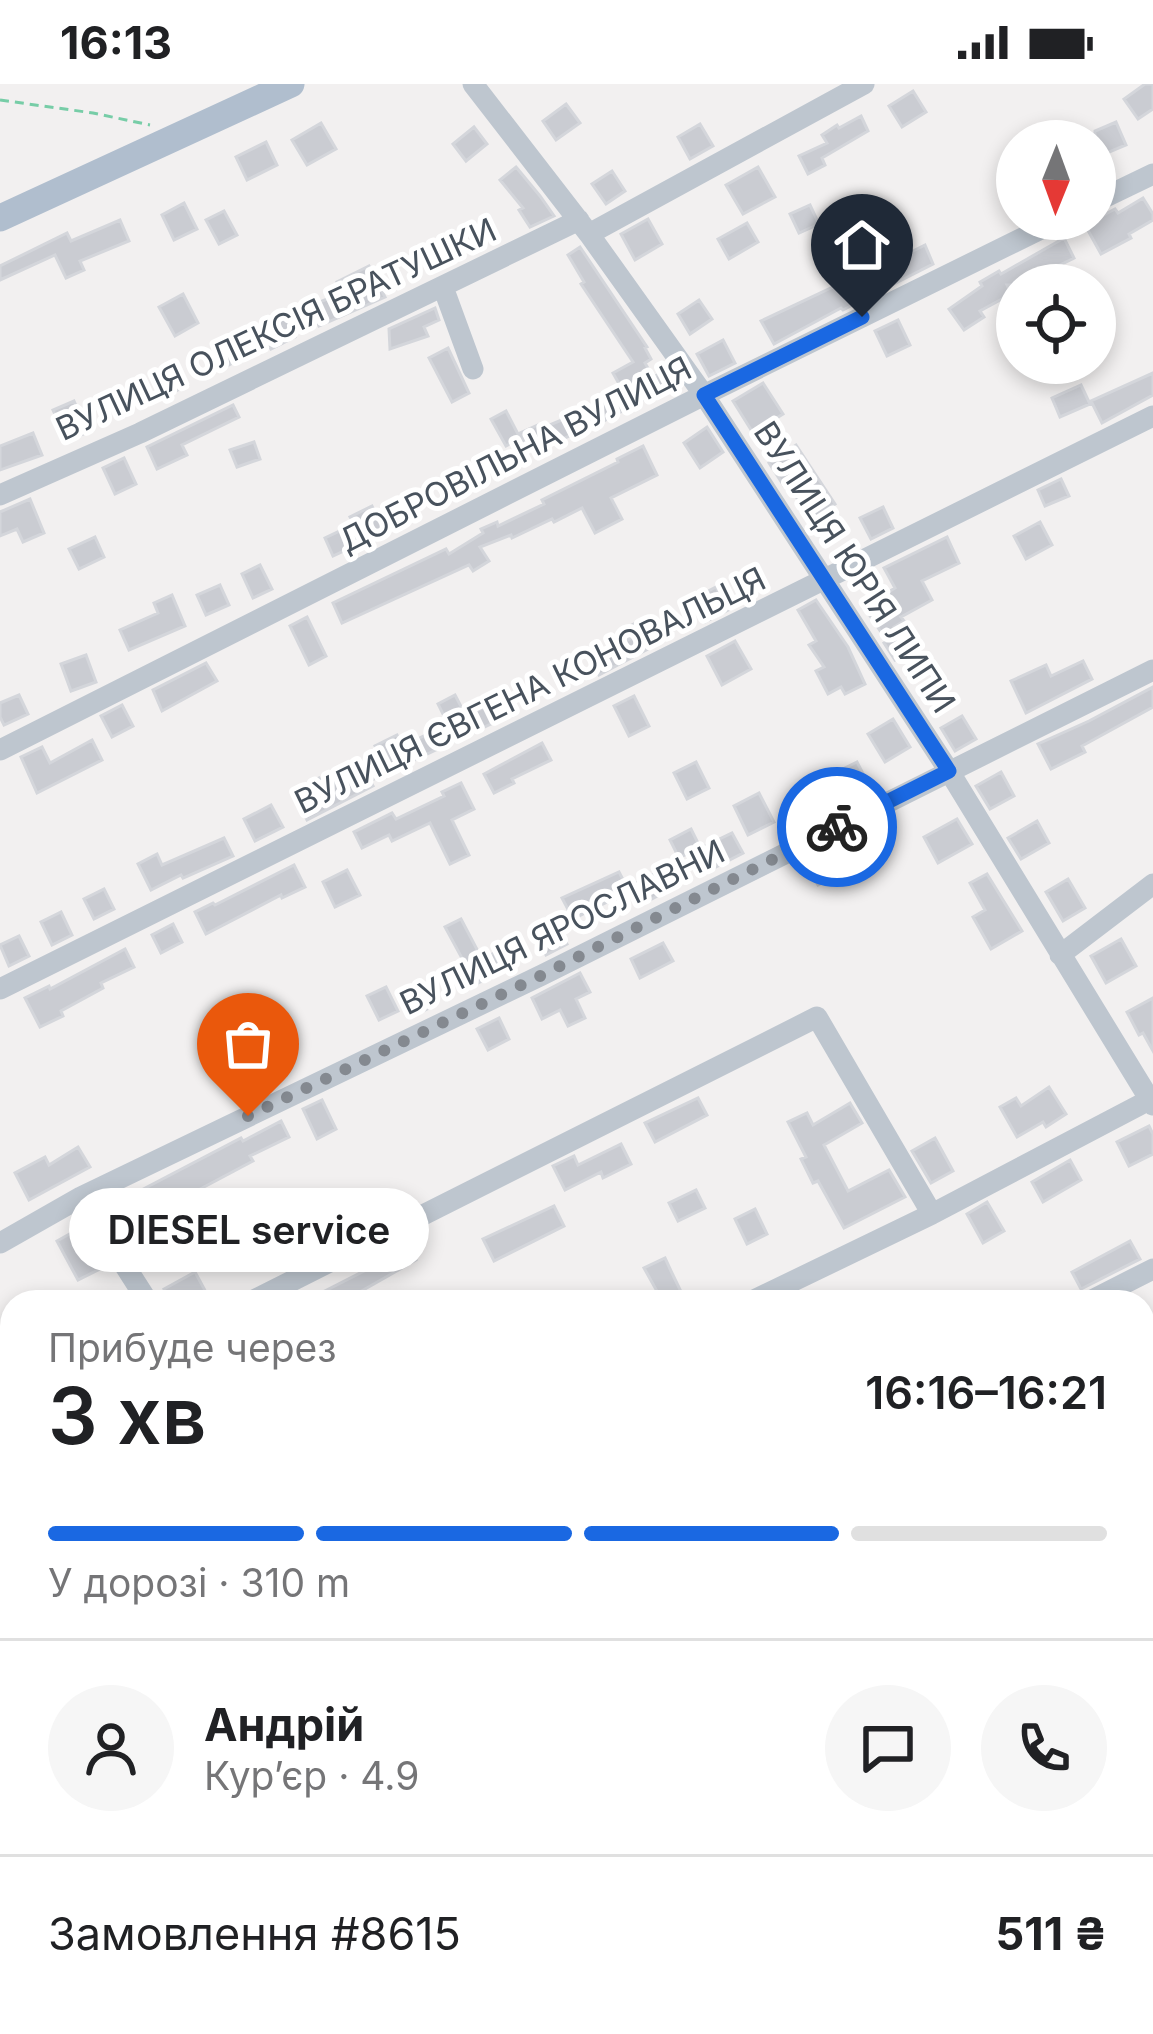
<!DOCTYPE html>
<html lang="uk">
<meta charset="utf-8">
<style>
:root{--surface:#fff;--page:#f6f6f6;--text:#202124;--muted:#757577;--line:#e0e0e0;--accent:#1a68e2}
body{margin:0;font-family:Inter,sans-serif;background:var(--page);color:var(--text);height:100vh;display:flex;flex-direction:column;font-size:45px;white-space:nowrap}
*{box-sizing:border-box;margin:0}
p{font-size:39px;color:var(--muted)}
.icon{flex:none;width:66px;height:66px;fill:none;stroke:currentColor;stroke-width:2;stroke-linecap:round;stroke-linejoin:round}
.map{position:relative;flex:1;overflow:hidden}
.details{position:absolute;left:0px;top:1206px;width:1155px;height:744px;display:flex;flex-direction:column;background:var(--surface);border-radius:36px 36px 0 0;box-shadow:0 6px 18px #0003}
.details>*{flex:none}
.needle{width:78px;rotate:181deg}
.tools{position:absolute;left:996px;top:36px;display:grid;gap:24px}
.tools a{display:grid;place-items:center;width:120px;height:120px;border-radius:50%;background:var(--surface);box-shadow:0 6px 18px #0003;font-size:60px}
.pin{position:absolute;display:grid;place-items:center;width:102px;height:102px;color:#fff;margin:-123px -51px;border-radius:50% 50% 50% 0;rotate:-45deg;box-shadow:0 0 12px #0007}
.pin .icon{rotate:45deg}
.courier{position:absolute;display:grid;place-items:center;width:120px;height:120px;margin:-60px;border:9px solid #1a68e2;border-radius:50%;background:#fff;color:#222;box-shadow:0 3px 15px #0007}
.bubble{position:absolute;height:84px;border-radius:42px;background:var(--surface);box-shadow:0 6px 18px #0003;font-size:39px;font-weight:600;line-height:84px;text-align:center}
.headline em{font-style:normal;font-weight:600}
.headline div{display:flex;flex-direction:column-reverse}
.headline{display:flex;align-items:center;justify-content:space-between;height:204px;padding:0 48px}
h1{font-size:78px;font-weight:600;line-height:90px}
.bar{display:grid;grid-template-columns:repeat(4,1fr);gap:18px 12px;align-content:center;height:144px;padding:0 48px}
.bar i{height:15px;border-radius:9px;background:var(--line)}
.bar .current{background:var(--accent)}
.bar p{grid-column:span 4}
.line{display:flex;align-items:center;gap:30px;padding:0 48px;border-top:3px solid var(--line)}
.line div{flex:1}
.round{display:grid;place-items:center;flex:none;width:126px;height:126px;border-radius:63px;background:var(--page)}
.status{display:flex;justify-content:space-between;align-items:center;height:84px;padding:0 60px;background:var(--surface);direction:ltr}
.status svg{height:33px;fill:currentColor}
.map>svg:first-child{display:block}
.building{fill:#caccd2;stroke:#d4d6db;stroke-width:3}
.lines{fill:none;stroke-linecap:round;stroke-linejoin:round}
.path{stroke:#77cda7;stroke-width:3;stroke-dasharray:9 6;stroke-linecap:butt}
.minor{stroke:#bec6cf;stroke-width:21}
.major{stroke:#b0bece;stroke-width:27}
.done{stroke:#848990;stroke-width:12;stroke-dasharray:0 21.6}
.route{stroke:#1a68e2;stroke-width:15}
.labels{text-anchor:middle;stroke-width:10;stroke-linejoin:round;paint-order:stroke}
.street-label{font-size:33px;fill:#48525d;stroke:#fff}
</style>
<div class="status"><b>16:13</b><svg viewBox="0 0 49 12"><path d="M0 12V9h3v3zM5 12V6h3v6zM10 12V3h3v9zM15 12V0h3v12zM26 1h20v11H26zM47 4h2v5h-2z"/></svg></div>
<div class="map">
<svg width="1153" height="1950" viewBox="0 0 1153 1950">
<rect width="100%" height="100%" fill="#f2f0f0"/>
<path class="building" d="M1145 0H1153V25L1138 35 1124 15Z
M913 7 926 28 902 43 889 22Z
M566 20 580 39 556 56 543 37Z
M861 32 868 47 822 74 825 81 808 90 799 72 827 59 822 51 837 41 839 44Z
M1116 38 1126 61 1095 74V47Z
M321 39 336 65 307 81 292 56Z
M700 40 713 62 690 75 678 53Z
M474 43 487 60 466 77 453 60Z
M266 58 277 81 247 96 236 73Z
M516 83 540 112 554 132 530 143 519 126 523 124 500 96Z
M758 83 775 113 743 130 726 101Z
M612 87 625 107 606 120 592 100Z
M1143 114 1153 130V136L1129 150 1131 154 1101 170 1085 141 1115 125 1118 129Z
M184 119 197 145 174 156 162 131Z
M810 121 819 140 799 149 790 130Z
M224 127 237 151 219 160 206 136Z
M648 135 662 160 635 176 621 150Z
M120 136 129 157 80 177 84 186 66 194 55 171 0 196V182L67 149 71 157Z
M747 139 758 158 729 175 718 155Z
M886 148 901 173 925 161 933 180 884 205 875 186 879 184 865 161Z
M1064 154 1074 174 1044 189 1046 193 1033 201H1007L1011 210 980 227 984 233 964 246 949 225 982 202 980 198 999 187 1001 190Z
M580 163 647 263 645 264 651 275 645 279 653 293 659 290 667 303 591 344 528 368 520 349 538 341 540 345 574 331 622 305 613 289 633 278 581 200 584 198 568 171Z
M369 182 385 213 319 242 312 221 343 209 337 198Z
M852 194 862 216 843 226 841 224 774 260 761 237Z
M183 210 198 239 175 252 159 223Z
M699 216 712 235 690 250 678 230Z
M435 224 439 236 424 243 428 252 390 265 389 245Z
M287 233 295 253 271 265 268 259 229 281 220 264Z
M898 236 910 261 887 272 875 247Z
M723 256 735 279 709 292 697 270Z
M448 264 469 309 452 318 429 274Z
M178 280 188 301 163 313 153 292Z
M1153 289V311L1102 339 1091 317Z
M763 299 783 330 753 349 733 317Z
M1081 301 1090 320 1060 333 1052 314Z
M74 317 88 348 67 357 53 326Z
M233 321 239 333 182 361 187 371 157 385 147 363Z
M506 327 520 354 506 362 491 335Z
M707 343 723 368 700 384 684 359Z
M33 349 42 371 0 386V362Z
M254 358 260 375 237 383 230 366Z
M796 361 835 420 811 436 788 400 784 402 769 379Z
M643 362 657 391 611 414 622 435 595 449 582 424 554 438 552 435 512 454 511 451 480 463 489 477 473 487 469 481 342 539 333 519 446 465 449 470 483 449 481 445 497 438 498 442 544 420 542 416 618 378 617 375Z
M124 374 136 400 115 410 103 384Z
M1061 395 1069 412 1045 422 1038 406Z
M30 415 44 449 23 458 17 445 0 452V428Z
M372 422 382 444 348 460 350 464 333 472 325 454 354 440 350 433Z
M883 423 893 444 871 455 860 434Z
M1040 438 1052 461 1026 475 1014 452Z
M95 453 104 473 79 485 69 465Z
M947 453 959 479 922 497 932 516 901 533 904 537 894 543 908 570 895 576 884 559 887 557 864 523 895 504 884 484Z
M260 481 272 505 253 514 242 490Z
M220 501 229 521 206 531 197 511Z
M716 503 728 526 705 538 693 515Z
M172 511 185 542 129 566 120 546 158 529 154 519Z
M816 516 848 563 865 600 845 610 841 603 828 610 816 587 824 583 809 561 816 557 798 526Z
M650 532 663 557 599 591 591 574 633 553 628 543Z
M307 533 326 572 309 581 290 542Z
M735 557 751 585 722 601 707 572Z
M86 571 96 598 71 607 61 580Z
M1083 577 1092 595 1026 629 1011 597 1046 581 1051 592Z
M206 579 217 597 162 627 153 606Z
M1153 603V623L1082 662 1085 668 1051 685 1038 660 1089 637Z
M19 611 28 630 4 641 0 633V619Z
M455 611 466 632 487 622 495 638 370 697 373 702 307 736 293 707 319 694 324 704 382 675 375 662 397 651 403 662 448 640 438 620Z
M634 612 649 642 629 652 614 622Z
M122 621 133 642 112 653 101 632Z
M962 632 976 655 955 667 941 644Z
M893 635 910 663 885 678 868 650Z
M92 656 102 676 37 709 21 673 42 663 50 679Z
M542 659 551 676 512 695 514 699 494 709 484 690Z
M696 678 709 704 687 715 674 689Z
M857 678 870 703 840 718 827 693Z
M1001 688 1014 712 990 725 976 702Z
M461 699 474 725 452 736 469 771 450 780 430 739 392 757 389 751 362 764 354 748 392 729 396 735 444 712 442 708Z
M759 709 774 738 748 751 734 722Z
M271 721 283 743 255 757 244 735Z
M957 735 972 760 938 779 924 753Z
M1037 737 1049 759 1021 775 1008 754Z
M691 745 700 763 679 774 670 756Z
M868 746 883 774 852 790 849 785 818 801 808 782 839 767 837 762Z
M732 749 743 769 714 784 703 763Z
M224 754 233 772 183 794 181 791 151 806 138 780 157 770 162 781Z
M294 781 305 803 282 814 281 811 206 850 195 828 213 819 215 821Z
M347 786 360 811 335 823 323 798Z
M619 788 629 807 573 835 562 814Z
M656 789 665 808 646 818 636 799Z
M987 790 1022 847 991 865 973 833 985 826 970 799Z
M1068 795 1085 824 1063 837 1046 808Z
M104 805 114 825 94 835 84 815Z
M61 828 72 851 52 861 41 838Z
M461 835 482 875 494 869 502 887 476 900 445 843Z
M173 840 182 858 161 869 152 851Z
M558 842 567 860 546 871 537 853Z
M19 852 29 872 9 882 0 861Z
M1121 855 1136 882 1106 899 1091 872Z
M663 859 673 877 640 894 631 875Z
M125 865 134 883 101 899 103 904 61 927 63 932 40 943 25 914 49 902 50 905Z
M580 889 590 908 576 915 585 934 568 942 560 926 542 935 532 914Z
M386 903 398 927 379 936 367 912Z
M424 904 433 922 411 933 402 915Z
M1153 914V967L1143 949 1139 951 1127 928Z
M499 934 509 955 488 966 477 945Z
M1049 1003 1066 1030 1046 1043 1043 1038 1017 1053 1000 1023 1016 1014 1021 1022Z
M698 1014 707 1031 655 1058 645 1039Z
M322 1016 336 1045 317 1055 303 1025Z
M850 1019 862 1039 824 1061 848 1107 889 1086 905 1113 844 1144 818 1097 813 1099 801 1075 806 1073 788 1038 807 1029 813 1041Z
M281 1037 289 1053 250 1072 253 1077 121 1147 107 1124 241 1054 243 1057Z
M1149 1042 1153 1050V1070L1129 1082 1117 1058Z
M935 1054 953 1087 931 1099 912 1067Z
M621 1060 631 1080 603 1094 601 1088 565 1106 553 1082 574 1072 578 1081Z
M78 1063 90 1083 29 1116 15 1089 45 1073 49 1081Z
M1070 1076 1081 1096 1043 1118 1032 1098Z
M696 1106 705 1124 678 1137 669 1119Z
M987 1118 1004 1147 983 1159 967 1130Z
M554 1122 564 1142 494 1177 483 1155Z
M755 1125 767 1150 747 1160 735 1135Z
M82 1143 104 1183 78 1196 57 1157Z
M1130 1157 1140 1175 1081 1205 1072 1188Z
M407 1158 416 1176 358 1209 363 1218H330L325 1207 364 1187 362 1183Z
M665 1174 671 1187 686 1218H663L644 1184Z
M195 1188 208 1212 197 1218H171L164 1205Z"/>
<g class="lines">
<path class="path" d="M0 16 93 29 150 41
M747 1938 752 1950"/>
<path class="minor" d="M473 0 589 150 704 311 949 687 1153 1021
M1095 118 1153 90
M589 150 864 0
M443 203 473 285
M0 411 140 349 579 136
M0 666 704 311 1061 135
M1060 871 1153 800
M0 905 1153 332
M81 1113 148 1218
M0 1159 81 1113 542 891 1153 586
M250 1218 817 933 932 1130
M750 1218 932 1130 1153 1014
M1088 1218 1153 1185
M0 1314 12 1340
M1143 1382 1153 1377
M0 1394 12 1388
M0 1583 12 1577
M1143 1691 1153 1686
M0 1764 12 1758
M0 1932 12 1926
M300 1938 306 1950
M598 1950 623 1938
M1120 1950 1153 1933"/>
<path class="major" d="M0 134 291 0"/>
</g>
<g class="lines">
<path class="done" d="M248 1032 542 891 837 743"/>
<path class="route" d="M837 743 949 687 704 311 862 233"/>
</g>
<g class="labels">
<g class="street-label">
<text transform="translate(276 245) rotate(-25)" y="12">ВУЛИЦЯ ОЛЕКСІЯ БРАТУШКИ</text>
<text transform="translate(515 370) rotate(-27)" y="12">ДОБРОВІЛЬНА ВУЛИЦЯ</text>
<text transform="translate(855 483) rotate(57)" y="12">ВУЛИЦЯ ЮРІЯ ЛИПИ</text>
<text transform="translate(530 606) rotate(-26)" y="12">ВУЛИЦЯ ЄВГЕНА КОНОВАЛЬЦЯ</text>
<text transform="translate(562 843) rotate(-26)" y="12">ВУЛИЦЯ ЯРОСЛАВНИ</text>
</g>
</g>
</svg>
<div class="tools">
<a><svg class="needle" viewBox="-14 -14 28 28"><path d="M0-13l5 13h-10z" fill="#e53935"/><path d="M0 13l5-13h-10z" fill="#757577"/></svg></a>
<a><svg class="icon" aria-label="locate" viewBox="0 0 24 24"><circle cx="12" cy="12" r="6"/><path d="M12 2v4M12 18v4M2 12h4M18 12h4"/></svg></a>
</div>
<div class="pin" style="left:248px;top:1032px;background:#ea580c"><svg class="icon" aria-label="bag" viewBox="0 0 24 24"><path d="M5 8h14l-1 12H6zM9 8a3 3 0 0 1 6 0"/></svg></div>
<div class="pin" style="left:862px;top:233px;background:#1f2937"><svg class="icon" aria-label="home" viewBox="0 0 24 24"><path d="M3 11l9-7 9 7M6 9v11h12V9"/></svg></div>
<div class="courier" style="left:837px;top:743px"><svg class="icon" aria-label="bike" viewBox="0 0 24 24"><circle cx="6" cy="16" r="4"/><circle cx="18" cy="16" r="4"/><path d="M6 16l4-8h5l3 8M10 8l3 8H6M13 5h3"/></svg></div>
<div class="bubble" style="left:69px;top:1104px;width:360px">DIESEL service</div>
<section class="details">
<div class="headline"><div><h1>3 хв</h1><p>Прибуде через</p></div><em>16:16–16:21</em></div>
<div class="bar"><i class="current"></i><i class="current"></i><i class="current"></i><i></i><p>У дорозі · 310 m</p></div>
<div class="line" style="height:216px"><a class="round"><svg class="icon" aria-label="person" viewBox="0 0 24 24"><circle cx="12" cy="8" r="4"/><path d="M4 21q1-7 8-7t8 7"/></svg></a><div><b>Андрій</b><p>Кур’єр · 4.9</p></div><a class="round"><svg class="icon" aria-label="chat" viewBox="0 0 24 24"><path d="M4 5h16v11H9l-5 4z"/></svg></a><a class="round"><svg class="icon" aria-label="phone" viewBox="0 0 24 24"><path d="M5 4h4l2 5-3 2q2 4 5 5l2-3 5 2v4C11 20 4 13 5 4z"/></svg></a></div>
<div class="line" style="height:156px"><div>Замовлення #8615</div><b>511 ₴</b></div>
</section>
</div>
